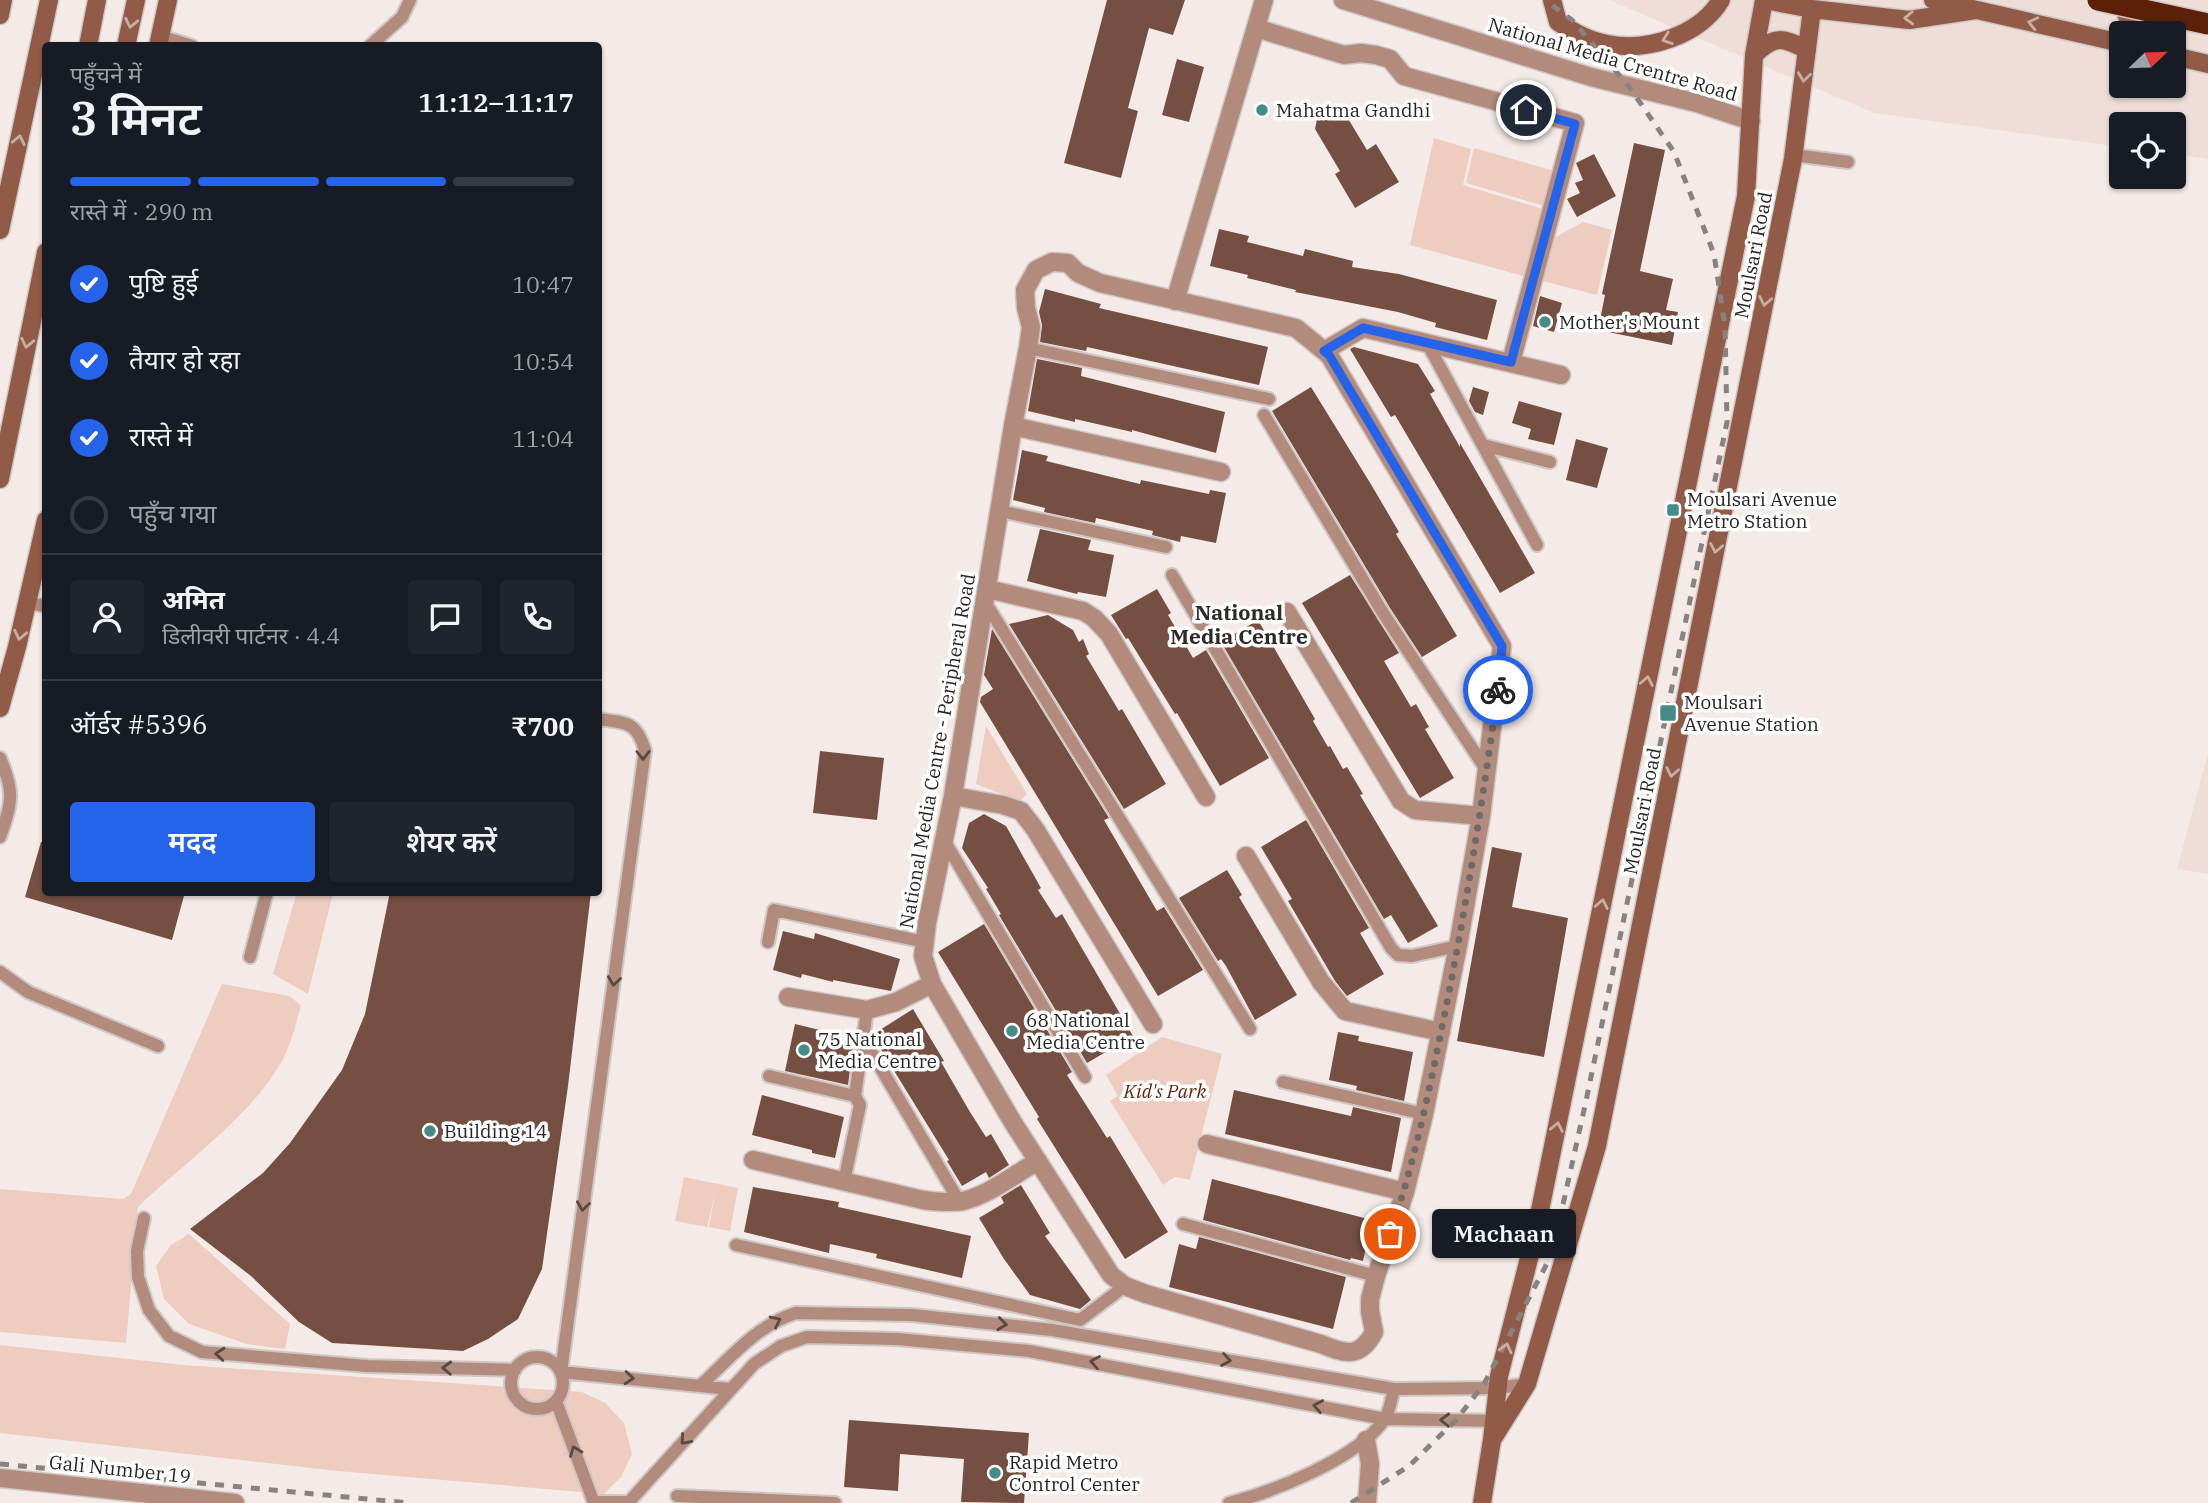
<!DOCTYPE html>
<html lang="hi">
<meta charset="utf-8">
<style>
:root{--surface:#171b24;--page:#20242c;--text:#f1f3f6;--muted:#9ea1a6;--line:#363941;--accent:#2563eb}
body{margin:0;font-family:"IBM Plex Serif","Noto Sans Devanagari",serif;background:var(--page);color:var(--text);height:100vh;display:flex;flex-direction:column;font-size:26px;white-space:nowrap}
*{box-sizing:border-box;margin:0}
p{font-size:23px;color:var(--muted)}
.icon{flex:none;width:38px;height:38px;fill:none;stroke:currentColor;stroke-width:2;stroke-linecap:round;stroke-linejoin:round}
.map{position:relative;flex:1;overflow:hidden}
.details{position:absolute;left:42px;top:42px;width:560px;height:854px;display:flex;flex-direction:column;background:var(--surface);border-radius:7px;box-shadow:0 2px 5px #0004}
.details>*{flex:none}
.needle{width:46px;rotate:67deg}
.controls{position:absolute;left:2109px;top:21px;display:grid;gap:14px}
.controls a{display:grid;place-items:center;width:77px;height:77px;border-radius:7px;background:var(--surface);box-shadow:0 2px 5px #0004;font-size:35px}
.pin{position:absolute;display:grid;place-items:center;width:60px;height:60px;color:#fff;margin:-30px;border:4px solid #fff;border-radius:50%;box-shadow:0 2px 7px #0007}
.courier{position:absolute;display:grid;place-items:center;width:70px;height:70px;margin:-35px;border:5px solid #2563eb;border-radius:50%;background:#fff;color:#222;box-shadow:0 2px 9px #0007}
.bubble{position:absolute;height:49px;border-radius:7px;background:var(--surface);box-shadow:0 2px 5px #0004;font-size:23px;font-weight:600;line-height:49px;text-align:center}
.headline em{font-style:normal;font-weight:600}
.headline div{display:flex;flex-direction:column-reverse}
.headline{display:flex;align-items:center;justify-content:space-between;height:119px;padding:0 28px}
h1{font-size:46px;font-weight:600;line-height:52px}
.bar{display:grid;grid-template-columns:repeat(4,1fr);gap:10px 7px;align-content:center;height:84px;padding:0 28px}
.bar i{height:9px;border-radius:5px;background:var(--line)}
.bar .active{background:var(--accent)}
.bar p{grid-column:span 4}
.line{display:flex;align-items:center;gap:18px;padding:0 28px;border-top:2px solid var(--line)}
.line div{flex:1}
.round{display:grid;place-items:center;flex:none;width:74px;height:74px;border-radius:7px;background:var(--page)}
ol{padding:0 28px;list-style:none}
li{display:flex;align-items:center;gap:21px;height:77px}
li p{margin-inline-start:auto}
li .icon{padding:7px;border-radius:50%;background:var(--accent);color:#fff;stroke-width:4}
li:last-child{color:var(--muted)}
li i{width:38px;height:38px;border:4px solid var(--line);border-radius:50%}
.primary-button{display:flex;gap:14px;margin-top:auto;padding:14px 28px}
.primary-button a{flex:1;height:80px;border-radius:7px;background:var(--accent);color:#fff;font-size:28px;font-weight:600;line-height:80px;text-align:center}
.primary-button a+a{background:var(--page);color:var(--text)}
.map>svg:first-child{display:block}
.built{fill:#efded7;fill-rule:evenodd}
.green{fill:#eeccc0}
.building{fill:#754f41}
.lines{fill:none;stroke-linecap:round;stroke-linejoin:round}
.lane-casing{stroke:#cfc7c5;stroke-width:16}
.street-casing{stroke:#cfc7c5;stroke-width:21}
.secondary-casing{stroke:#cfc7c5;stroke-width:21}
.lane{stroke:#b28b7c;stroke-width:12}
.street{stroke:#b28b7c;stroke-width:18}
.secondary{stroke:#925b47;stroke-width:18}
.rail{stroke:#888280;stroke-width:5;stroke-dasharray:9 9;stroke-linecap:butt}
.highway-bridge-casing{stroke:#cfc7c5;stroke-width:24;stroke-linecap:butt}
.highway-bridge{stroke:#5b2007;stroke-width:21}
.oneway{stroke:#c8ada3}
.oneway2{stroke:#584943}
.done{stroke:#6f6a69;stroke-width:7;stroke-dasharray:0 12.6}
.route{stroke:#2563eb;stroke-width:9}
.poi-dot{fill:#458c89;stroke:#fff;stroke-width:2.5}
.labels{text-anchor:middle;stroke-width:7;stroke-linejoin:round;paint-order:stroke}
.street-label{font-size:19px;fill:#282524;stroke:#fff}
.poi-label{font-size:19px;fill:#282524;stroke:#fff;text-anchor:start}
.park-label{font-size:19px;font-style:italic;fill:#602914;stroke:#fff}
.neighbourhood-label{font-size:21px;font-weight:bold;fill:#302a27;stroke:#fff}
</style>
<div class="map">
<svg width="2208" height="1503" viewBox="0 0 2208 1503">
<rect width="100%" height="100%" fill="#f4ebe8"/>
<path class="built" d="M1609 0H2208V159L2174 154V124H2121V147L1874 113ZM2121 33H2174V86H2121Z
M2208 752V874L2177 869Z"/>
<path class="green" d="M1434 138 1471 149 1463 185 1546 210 1527 277 1410 245Z
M1474 148 1555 171 1545 206 1466 183Z
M1583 222 1612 230 1597 295 1539 280 1550 240Z
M986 726 1027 794 1020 801 976 784Z
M297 892 333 893 308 994 273 974Z
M222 984 290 996 301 1006C296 1023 292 1041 284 1057 254 1115 185 1162 138 1207L126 1343 0 1332V1189L123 1199 131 1194Z
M1162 1037 1222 1054 1190 1180 1175 1177 1163 1185 1110 1101 1118 1096 1106 1075Z
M684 1177 738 1188 730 1231 709 1227 715 1193 707 1227 675 1221Z
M189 1234 290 1324 285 1349 247 1344 189 1324 164 1299 156 1266 171 1245Z
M0 1345 184 1365 582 1392 605 1403 624 1423 632 1454 621 1477 604 1494 338 1471 0 1433Z"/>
<path class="building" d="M1107 0H1185L1173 35 1149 28 1128 108 1138 111 1121 178 1064 163Z
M1177 59 1204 67 1189 122 1162 115Z
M1320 105 1344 112 1367 150 1376 144 1399 182 1355 208 1335 174 1340 171 1315 129Z
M1634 143 1665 150 1640 271 1673 279 1666 310 1678 312 1672 345 1598 330 1605 295 1602 294Z
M1594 154 1616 196 1577 217 1567 199 1580 193 1575 183 1583 180 1576 163Z
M1219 229 1249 236 1247 242 1303 256 1305 249 1353 261 1352 267 1399 274 1497 300 1487 340 1435 327 1436 323 1398 312 1295 292 1296 290 1247 278 1248 275 1210 266Z
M1045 289 1101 304 1099 308 1268 347 1259 385 1087 347 1086 351 1040 342 1042 325 1039 312Z
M1540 296 1562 303 1554 332 1533 326Z
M1354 347 1418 364 1435 391 1430 394 1460 447V443L1535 573 1500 593 1395 415 1391 417 1350 349Z
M1037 359 1082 368 1081 376 1225 412 1216 453 1132 430V432L1075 419V422L1028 411Z
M1311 387 1372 486 1399 532 1396 534 1457 636 1422 657 1390 608 1272 411Z
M1473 387 1489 392 1483 415 1475 412 1469 401Z
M1519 401 1562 413 1554 445 1528 439 1531 429 1512 423Z
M1576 439 1608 448 1597 488 1566 480Z
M1022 450 1048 456 1046 461 1140 484 1141 480 1209 494 1210 490 1226 493 1216 543 1181 536 1180 542 1152 535 1153 531 1096 518 1095 523 1044 512 1045 508 1013 500Z
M1040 529 1091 540 1088 550 1114 555 1106 597 1078 592 1077 594 1027 581Z
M1350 575 1399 653 1384 661 1411 707 1416 704 1429 727 1425 729 1454 778 1420 798 1302 603Z
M1157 589 1171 613 1168 615 1193 658 1206 650 1269 758 1220 786 1177 713 1175 714 1128 638 1126 639 1111 615Z
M1048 615 1073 630 1079 642 1083 639 1089 654 1086 656 1119 711 1122 709 1166 784 1124 809 1009 624Z
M1258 620 1315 719 1313 721 1328 747 1330 746 1343 769 1347 767 1363 794 1360 795 1438 926 1408 943 1391 915 1384 919 1221 642Z
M992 629 1109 818 1104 820 1157 911 1164 907 1203 970 1158 996 980 702 981 697 993 689 984 675Z
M820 751 884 758 877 820 813 813Z
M984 814 1006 826 1041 888 1038 890 1056 918 1062 914 1133 1036 1087 1063 999 915 1001 914 986 889 988 888 962 848 969 823Z
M1306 820 1369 928 1360 933 1384 974 1347 996 1335 981 1288 901 1292 899 1261 847Z
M41 842H46V892H185L172 940 25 897Z
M1492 847 1522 853 1512 907 1568 918 1544 1057 1457 1041Z
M1227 870 1242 895 1239 897 1297 995 1255 1020 1226 966 1221 959 1218 961 1179 898Z
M390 892H591L568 1086 542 1269 518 1319 488 1339 463 1351 332 1343 299 1322 251 1276 190 1229 263 1173 290 1143 342 1070 365 1014Z
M984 924 1072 1072 1067 1075 1107 1138 1110 1136 1168 1232 1125 1259 1037 1119 1039 1117 938 952Z
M783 931 814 939 815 933 900 959 891 991 833 980V982L802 974 801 978 773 970Z
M913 1009 944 1061 941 1062 970 1112 986 1137 991 1134 1009 1165 989 1178 986 1172 962 1186 947 1161 949 1160 872 1035Z
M795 1024 824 1031 822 1040 853 1046 848 1085 785 1071Z
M1338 1032 1359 1036 1358 1041 1413 1052 1404 1101 1356 1090 1357 1086 1329 1080Z
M1234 1090 1351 1116 1353 1107 1401 1118 1391 1172 1225 1134Z
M762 1095 844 1117 835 1158 812 1153V1150L752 1135Z
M1212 1179 1372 1220 1363 1261 1351 1258 1350 1260 1203 1220Z
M1021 1185 1050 1233 1045 1236 1091 1300 1080 1309 1030 1295 1004 1259 979 1218 1004 1203 1001 1197Z
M753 1187 839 1202 838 1207 971 1236 962 1278 876 1258 877 1254 830 1244 829 1253 744 1232Z
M1199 1237 1346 1277 1333 1329 1169 1287 1179 1244 1196 1249Z
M849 1420 1029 1433 1024 1503 961 1502 964 1459 900 1454 898 1491 844 1487Z"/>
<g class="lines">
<g class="lane-casing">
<path id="lane" d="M160 36 192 46
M370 46 402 17 410 0
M1794 155 1848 162
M1427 343 1537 545
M1028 348 1269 399
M1264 415 1383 613 1487 771
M1483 445 1550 462
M1000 511 1166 547
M1172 575 1391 948 1398 955 1412 956 1458 946
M985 602 1250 1029
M26 603 46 606
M598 719C627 723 636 721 645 750L561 1372 730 1389
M0 758C15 792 12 803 0 837
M945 842 1085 1077
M768 942 774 910 925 942
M250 957 267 892
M0 972 28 992 158 1046
M863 1038 959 1201
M769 1076 855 1096
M1283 1082 1424 1114
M844 1182 860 1105 855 1096 867 1010
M144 1218 137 1251 138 1277 149 1310 169 1336 202 1352 367 1366 515 1370
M1183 1224 1376 1276
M736 1245 1080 1320 1125 1286
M511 1383a26 26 0 1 1 52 0a26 26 0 1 1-52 0Z
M701 1385C730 1358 757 1325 796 1313L912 1315 1052 1330 1394 1389 1497 1388 1527 1384
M556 1401 594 1503
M677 1496 835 1503
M594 1502H628
M628 1503 754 1364 781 1346 807 1337 897 1339 1029 1351 1385 1419 1500 1421
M1229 1503C1273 1492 1358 1458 1384 1420 1390 1412 1391 1399 1394 1389"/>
</g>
<g class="street-casing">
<path id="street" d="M1343 0 1591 77 1697 103 1751 121
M1256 28 1344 55 1361 53 1376 55 1390 59 1404 76 1575 123 1511 362
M1052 262 1068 263 1078 273 1100 283 1296 328 1329 355 1502 646 1481 816 1458 946 1424 1114 1405 1192 1376 1276 1370 1299V1311L1374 1332C1360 1359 1345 1354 1321 1344L1146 1294 1125 1286 1111 1275 1012 1121 932 984 923 956 927 923 953 796 1013 426 1028 348 1031 327 1026 308 1025 290 1036 270Z
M1175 301 1264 0
M1324 351 1363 328 1561 375
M1013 426 1221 472
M987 589 1083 611 1094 618 1109 634 1206 797
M1287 612 1401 801 1415 810 1481 816
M953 796 1003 805 1021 811 1035 829 1153 1024
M1246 856 1321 982 1345 1011 1441 1032
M788 997 867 1010 896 1002 932 984
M1207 1144 1405 1192
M753 1160 923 1200C937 1202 950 1203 963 1201 989 1195 1015 1174 1038 1161
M1366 1440 1370 1464 1367 1503
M0 1478 235 1503"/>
</g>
<g class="secondary-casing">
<path id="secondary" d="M1552 0 1558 22C1573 32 1589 41 1607 44 1647 52 1699 36 1721 0
M1765 0 1812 9 1909 20 1976 10
M1933 0 2121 43
M2121 0 2130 24 2139 33
M0 15 3 0
M88 46 97 0
M126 46 136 0
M158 46 168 0
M1754 55C1775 35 1782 37 1807 50
M2174 56 2208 64
M0 230 49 0
M0 479 46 252
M0 708 17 647 46 520
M1492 1440 1527 1384 1597 1146 1793 159 1812 9
M1482 1503 1492 1440 1499 1376 1535 1235 1746 196 1754 55 1764 0"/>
</g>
<use href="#lane" class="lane"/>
<use href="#street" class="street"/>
<use href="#secondary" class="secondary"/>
<path class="rail" d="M0 1464 409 1503
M1351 1503 1409 1466 1456 1420 1484 1384 1552 1254 1586 1101 1727 422 1725 326 1714 254 1674 152 1630 88 1572 20 1545 0"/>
<g class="highway-bridge-casing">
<path id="highway-bridge" d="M2098 0 2208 24"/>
</g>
<use href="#highway-bridge" class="highway-bridge"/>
</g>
<defs><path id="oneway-chevron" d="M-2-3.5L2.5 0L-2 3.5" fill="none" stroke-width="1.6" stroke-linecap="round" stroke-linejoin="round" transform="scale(1.75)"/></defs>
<g class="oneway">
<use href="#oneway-chevron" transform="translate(1909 18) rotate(178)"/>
<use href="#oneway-chevron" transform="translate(131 23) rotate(102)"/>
<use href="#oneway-chevron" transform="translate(2033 23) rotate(-167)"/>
<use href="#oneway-chevron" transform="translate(1667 39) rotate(161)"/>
<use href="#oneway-chevron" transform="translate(1804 77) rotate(97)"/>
<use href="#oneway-chevron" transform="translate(19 140) rotate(-78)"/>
<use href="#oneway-chevron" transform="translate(1765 301) rotate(101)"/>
<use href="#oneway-chevron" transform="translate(27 343) rotate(102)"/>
<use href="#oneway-chevron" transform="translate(1716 548) rotate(101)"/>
<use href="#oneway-chevron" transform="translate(20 635) rotate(102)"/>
<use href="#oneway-chevron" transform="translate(1647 681) rotate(-79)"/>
<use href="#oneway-chevron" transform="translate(1672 772) rotate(101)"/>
<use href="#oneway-chevron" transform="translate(1602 904) rotate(-79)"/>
<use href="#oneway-chevron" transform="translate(1557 1127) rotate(-79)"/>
<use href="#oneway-chevron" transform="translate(1506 1348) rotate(-76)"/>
</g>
<g class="oneway2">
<use href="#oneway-chevron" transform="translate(643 755) rotate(90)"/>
<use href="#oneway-chevron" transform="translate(614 981) rotate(98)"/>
<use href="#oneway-chevron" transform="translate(583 1206) rotate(98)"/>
<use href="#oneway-chevron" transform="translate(776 1321) rotate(-26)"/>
<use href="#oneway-chevron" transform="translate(1002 1324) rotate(6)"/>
<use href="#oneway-chevron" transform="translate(220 1354) rotate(-175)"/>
<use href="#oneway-chevron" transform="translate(1226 1360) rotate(10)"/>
<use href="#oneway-chevron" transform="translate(1095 1362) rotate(-170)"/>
<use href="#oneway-chevron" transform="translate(447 1368) rotate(-178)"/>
<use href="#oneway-chevron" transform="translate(629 1378) rotate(5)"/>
<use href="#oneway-chevron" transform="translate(1318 1406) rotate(-169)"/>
<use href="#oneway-chevron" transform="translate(1445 1420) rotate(-178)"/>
<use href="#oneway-chevron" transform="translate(685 1440) rotate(131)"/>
<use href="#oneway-chevron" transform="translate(575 1451) rotate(-111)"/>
</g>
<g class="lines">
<path class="done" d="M1390 1234C1413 1167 1428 1097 1442 1027 1465 916 1482 803 1498 690"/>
<path class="route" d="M1498 690 1502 646 1329 355 1324 351 1363 328 1511 362 1575 124 1526 110"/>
</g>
<g class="poi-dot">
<circle cx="1262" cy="110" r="7"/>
<circle cx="1545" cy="322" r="7"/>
<rect x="1666" y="503" width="14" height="14" rx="3.5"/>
<rect x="1659" y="704" width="18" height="18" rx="3.5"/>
<circle cx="1012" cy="1031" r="7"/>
<circle cx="804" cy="1050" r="7"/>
<circle cx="430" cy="1131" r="7"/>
<circle cx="995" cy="1473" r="7"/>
</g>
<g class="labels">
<g class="street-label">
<text transform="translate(1613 59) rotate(16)" y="7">National Media Crentre Road</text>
<text transform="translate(1753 255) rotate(-79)" y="7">Moulsari Road</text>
<text transform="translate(937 751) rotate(-80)" y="7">National Media Centre - Peripheral Road</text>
<text transform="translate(1642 811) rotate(-79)" y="7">Moulsari Road</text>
<text transform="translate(120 1469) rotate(6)" y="7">Gali Number 19</text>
</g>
<g class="poi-label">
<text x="1276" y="117">Mahatma Gandhi</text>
<text x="1559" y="329">Mother's Mount</text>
<text x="1687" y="506">Moulsari Avenue<tspan x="1687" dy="22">Metro Station</tspan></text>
<text x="1684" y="709">Moulsari<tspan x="1684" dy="22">Avenue Station</tspan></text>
<text x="1026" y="1027">68 National<tspan x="1026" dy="22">Media Centre</tspan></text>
<text x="818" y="1046">75 National<tspan x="818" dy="22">Media Centre</tspan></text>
<text x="444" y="1138">Building 14</text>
<text x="1009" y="1469">Rapid Metro<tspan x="1009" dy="22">Control Center</tspan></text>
</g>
<g class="park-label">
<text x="1165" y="1098">Kid's Park</text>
</g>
<g class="neighbourhood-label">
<text x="1239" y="620">National<tspan x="1239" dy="24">Media Centre</tspan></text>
</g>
</g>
</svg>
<div class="controls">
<a><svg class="needle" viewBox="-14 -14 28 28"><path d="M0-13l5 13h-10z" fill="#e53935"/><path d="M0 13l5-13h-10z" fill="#9ea1a6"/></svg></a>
<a><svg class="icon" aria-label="locate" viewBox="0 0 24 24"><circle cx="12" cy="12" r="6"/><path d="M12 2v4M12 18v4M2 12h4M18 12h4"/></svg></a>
</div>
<div class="pin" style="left:1390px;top:1234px;background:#ea580c"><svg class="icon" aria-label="bag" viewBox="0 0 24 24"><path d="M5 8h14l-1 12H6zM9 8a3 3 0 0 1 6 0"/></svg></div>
<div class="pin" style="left:1526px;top:110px;background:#1f2937"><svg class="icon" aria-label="home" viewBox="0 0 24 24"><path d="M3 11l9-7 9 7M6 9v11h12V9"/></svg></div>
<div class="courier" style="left:1498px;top:690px"><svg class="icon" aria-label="bike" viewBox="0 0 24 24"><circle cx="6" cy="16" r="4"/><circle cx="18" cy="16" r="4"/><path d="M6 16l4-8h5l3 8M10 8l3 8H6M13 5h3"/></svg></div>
<div class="bubble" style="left:1432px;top:1209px;width:144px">Machaan</div>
<section class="details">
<div class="headline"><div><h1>3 मिनट</h1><p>पहुँचने में</p></div><em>11:12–11:17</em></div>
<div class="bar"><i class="active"></i><i class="active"></i><i class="active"></i><i></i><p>रास्ते में · 290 m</p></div>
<ol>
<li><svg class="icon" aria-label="check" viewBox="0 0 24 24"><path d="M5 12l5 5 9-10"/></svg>पुष्टि हुई<p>10:47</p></li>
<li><svg class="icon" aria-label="check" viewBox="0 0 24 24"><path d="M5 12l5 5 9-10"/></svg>तैयार हो रहा<p>10:54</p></li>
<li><svg class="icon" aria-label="check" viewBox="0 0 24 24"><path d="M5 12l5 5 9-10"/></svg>रास्ते में<p>11:04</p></li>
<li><i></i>पहुँच गया</li>
</ol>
<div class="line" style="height:126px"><a class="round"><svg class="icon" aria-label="person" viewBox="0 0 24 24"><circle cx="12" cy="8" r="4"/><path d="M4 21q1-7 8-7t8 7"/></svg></a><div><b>अमित</b><p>डिलीवरी पार्टनर · 4.4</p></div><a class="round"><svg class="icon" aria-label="chat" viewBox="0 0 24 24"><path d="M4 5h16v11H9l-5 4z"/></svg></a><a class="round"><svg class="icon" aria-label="phone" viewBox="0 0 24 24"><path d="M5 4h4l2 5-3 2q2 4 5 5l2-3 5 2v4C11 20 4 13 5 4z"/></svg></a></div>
<div class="line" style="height:91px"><div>ऑर्डर #5396</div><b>₹700</b></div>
<div class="primary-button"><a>मदद</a><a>शेयर करें</a></div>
</section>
</div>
